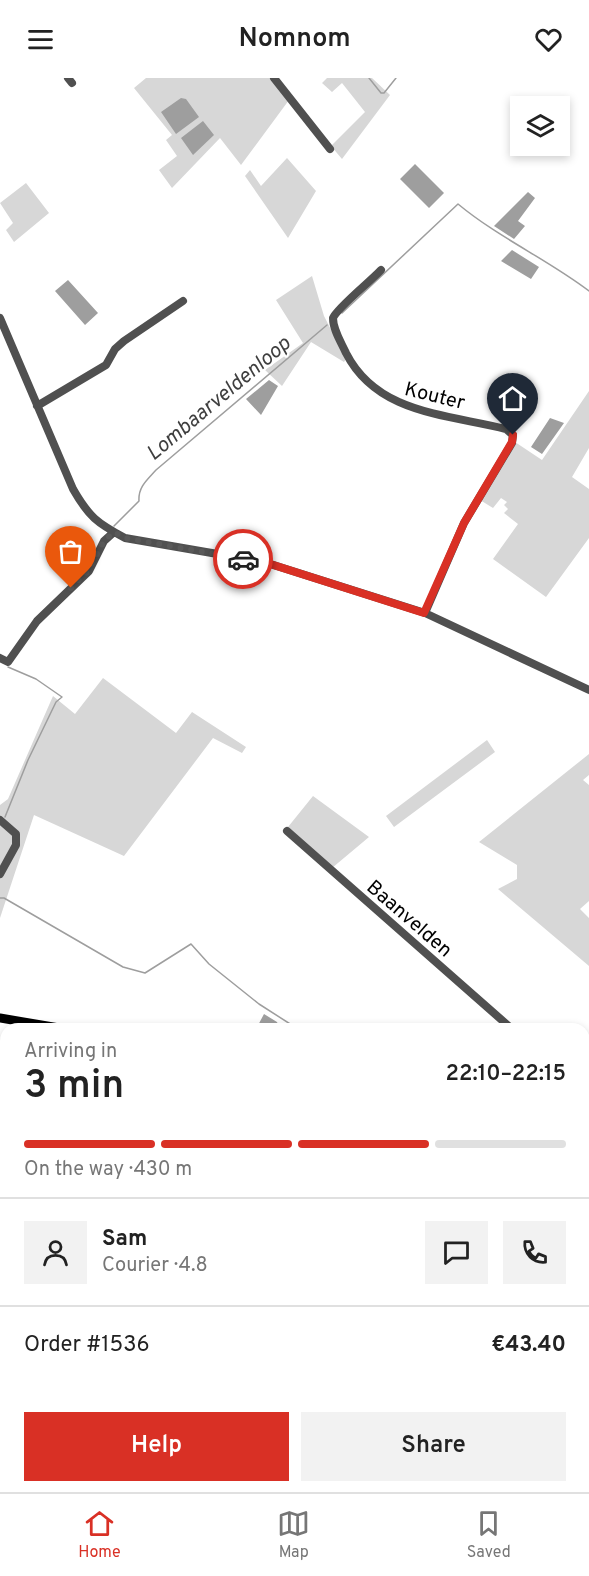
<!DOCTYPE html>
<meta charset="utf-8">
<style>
:root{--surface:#fff;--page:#f2f2f2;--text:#222;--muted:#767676;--line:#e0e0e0;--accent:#d93025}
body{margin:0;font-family:Overpass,sans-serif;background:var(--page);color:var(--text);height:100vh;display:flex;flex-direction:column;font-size:22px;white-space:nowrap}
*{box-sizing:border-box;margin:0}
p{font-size:20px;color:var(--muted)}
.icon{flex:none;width:33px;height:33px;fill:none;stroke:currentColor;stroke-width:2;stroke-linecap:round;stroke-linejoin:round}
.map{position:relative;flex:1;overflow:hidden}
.drawer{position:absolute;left:0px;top:945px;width:590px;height:470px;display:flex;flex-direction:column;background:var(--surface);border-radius:18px 18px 0 0;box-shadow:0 3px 9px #0003}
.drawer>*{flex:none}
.buttons{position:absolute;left:510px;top:18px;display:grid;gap:12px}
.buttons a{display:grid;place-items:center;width:60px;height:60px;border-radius:0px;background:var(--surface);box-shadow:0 3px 9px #0003;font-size:30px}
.pin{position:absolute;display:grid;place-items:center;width:51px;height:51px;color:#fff;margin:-62px -26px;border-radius:50% 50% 50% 0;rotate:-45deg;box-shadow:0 0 6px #0007}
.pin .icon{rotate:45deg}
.courier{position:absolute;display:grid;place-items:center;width:60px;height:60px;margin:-30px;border:4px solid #d93025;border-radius:50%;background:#fff;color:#222;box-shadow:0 2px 8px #0007}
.headline em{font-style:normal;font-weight:600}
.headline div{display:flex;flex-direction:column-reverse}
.headline{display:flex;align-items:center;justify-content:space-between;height:102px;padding:0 24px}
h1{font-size:39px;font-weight:600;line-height:45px}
.bar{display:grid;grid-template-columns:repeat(4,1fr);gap:9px 6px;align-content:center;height:72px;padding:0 24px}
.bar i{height:8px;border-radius:4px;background:var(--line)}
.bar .selected{background:var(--accent)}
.bar p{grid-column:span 4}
.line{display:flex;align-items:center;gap:15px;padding:0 24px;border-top:2px solid var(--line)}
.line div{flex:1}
.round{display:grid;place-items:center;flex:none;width:63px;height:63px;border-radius:0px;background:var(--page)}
.cta{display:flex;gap:12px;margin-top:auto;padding:12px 24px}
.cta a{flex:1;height:69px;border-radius:0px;background:var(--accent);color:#fff;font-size:24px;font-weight:600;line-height:69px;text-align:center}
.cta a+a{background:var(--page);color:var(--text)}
header{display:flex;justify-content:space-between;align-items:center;height:78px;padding:0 24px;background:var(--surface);font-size:27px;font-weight:600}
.tabs{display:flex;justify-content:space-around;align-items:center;height:84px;border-top:2px solid var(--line);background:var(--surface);font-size:16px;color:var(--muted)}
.tabs a{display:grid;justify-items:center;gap:3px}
.tabs .selected{color:var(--accent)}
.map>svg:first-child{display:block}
.green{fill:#d7d7d7}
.water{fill:#9e9e9e}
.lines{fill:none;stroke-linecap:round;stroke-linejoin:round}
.stream{stroke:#9e9e9e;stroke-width:1.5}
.minor{stroke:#505050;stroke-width:8}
.major{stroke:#000;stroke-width:9}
.done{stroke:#595959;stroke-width:6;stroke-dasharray:0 10.8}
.route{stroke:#d93025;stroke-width:8}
.labels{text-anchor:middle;stroke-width:4.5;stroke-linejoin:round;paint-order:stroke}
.street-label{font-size:20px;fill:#000;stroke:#fff}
.water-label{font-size:21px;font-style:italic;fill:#3f3f3f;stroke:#fff}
</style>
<header><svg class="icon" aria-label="menu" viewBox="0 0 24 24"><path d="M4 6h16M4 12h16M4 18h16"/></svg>Nomnom<svg class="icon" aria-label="heart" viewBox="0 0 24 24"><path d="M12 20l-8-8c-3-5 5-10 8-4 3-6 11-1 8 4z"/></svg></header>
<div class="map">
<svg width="589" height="1414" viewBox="0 0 589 1414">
<rect width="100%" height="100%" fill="#fff"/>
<path class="green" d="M146 0H271L289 22 241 87 220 60 172 110 159 92 177 78 166 62 172 57 134 10Z
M327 0H372L390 17 342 81 331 68 365 34 342 5 332 14 322 5Z
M287 80 316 113 288 160 245 98 250 92 261 108Z
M26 105 49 135 14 164 6 152 13 145 0 125Z
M312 198 324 238 346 281 344 284 311 264 282 308 265 292 303 265 276 222Z
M589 313V370L572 399 589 411V460L546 519 493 481 518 446 504 435 508 431 504 427 507 424 501 420 493 430 480 422 515 364 542 382Z
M103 600 176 655 192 634 246 669 242 675 213 660 124 778 34 737 0 840V727L8 721 53 618 75 636Z
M487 662 495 674 394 749 386 738Z
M589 676V697L583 702 589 707V823L580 831 589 840V888L498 811 517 801V787L479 764Z
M313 718 369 759 332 790 288 749Z
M584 1303 589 1305V1414H525L527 1409 584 1408Z
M455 1408 456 1414H349L346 1409Z
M235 1409V1408L343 1409 335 1414H233Z"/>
<path class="water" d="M181 20 186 21 199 39 176 56 161 34Z
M203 43 214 57 193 77 181 60Z
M415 86 444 115 429 130 400 101Z
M528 114 535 120 518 143 525 148 514 161 494 148Z
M512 172 539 189 531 201 501 183Z
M68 202 98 235 85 247 55 213Z
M269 302 278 308 261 337 246 321Z
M550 340 564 345 542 376 531 369Z
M264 936 277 944 280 951H256Z"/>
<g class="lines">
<path class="stream" d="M369 0 381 15H384L396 0
M342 235 458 126C499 160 547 181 589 213
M114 448 139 423C138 409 147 402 156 392L327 247
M5 739 28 682 56 624 62 619 36 601 8 589
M0 820H4L123 889 145 895 191 866 209 886 259 926 298 951
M584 1056 589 1059"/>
<path class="minor" d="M68 0 72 5
M274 0 330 71
M381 192C371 203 337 230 333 240 333 252 341 264 346 275 377 336 446 336 506 351L513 357 512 365 464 445 425 535
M0 240 73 411C89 439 97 445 125 460L264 484 425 535 589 612
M37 328 106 287 115 271 124 263 183 223
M0 580 8 584 37 543 89 493 104 463 114 454
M0 742 16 756V767L0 796
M287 753 512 951
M584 974 589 969
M0 1236 6 1234
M584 1298 589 1300"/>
<path class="major" d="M0 940 65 951
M584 1066 589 1069
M584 1076 589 1079"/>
</g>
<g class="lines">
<path class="done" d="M71 510 88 493 104 463 114 454 125 460 243 481"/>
<path class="route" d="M243 481 264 484 424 535 464 445 512 364 513 357"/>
</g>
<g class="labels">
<g class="street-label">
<text transform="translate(435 317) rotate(14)" y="7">Kouter</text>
<text transform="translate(410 840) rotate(41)" y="7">Baanvelden</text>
</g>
<g class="water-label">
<text transform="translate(218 320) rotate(-40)" y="7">Lombaarveldenloop</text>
</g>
</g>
</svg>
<div class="buttons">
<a><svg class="icon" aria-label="layers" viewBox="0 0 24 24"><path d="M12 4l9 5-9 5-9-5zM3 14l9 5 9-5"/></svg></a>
</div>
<div class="pin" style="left:71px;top:510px;background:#ea580c"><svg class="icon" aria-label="bag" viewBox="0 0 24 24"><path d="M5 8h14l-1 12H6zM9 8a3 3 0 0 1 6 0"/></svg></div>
<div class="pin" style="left:513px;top:357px;background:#1f2937"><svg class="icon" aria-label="home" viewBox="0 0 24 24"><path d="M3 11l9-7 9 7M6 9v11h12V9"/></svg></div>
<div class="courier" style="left:243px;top:481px"><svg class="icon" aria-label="car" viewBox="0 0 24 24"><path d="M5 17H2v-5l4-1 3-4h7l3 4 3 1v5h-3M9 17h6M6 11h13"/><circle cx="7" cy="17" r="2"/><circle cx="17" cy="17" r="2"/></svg></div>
<section class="drawer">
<div class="headline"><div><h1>3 min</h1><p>Arriving in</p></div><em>22:10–22:15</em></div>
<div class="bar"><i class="selected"></i><i class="selected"></i><i class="selected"></i><i></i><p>On the way · 430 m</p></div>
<div class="line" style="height:108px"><a class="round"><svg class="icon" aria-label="person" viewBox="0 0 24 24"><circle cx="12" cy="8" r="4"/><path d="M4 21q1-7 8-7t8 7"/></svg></a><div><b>Sam</b><p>Courier · 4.8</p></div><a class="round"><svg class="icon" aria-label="chat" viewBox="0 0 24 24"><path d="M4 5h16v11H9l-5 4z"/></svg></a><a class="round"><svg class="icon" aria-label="phone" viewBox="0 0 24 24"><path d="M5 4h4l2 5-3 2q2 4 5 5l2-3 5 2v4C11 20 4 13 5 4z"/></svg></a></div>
<div class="line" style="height:78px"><div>Order #1536</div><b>€43.40</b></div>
<div class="cta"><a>Help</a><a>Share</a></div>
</section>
</div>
<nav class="tabs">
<a class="selected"><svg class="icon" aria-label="home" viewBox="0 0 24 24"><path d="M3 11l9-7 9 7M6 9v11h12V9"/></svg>Home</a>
<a><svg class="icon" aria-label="map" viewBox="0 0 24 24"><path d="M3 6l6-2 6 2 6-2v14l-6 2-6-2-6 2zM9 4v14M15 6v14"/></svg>Map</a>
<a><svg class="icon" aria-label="saved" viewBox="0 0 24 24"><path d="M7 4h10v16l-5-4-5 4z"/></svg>Saved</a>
</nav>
